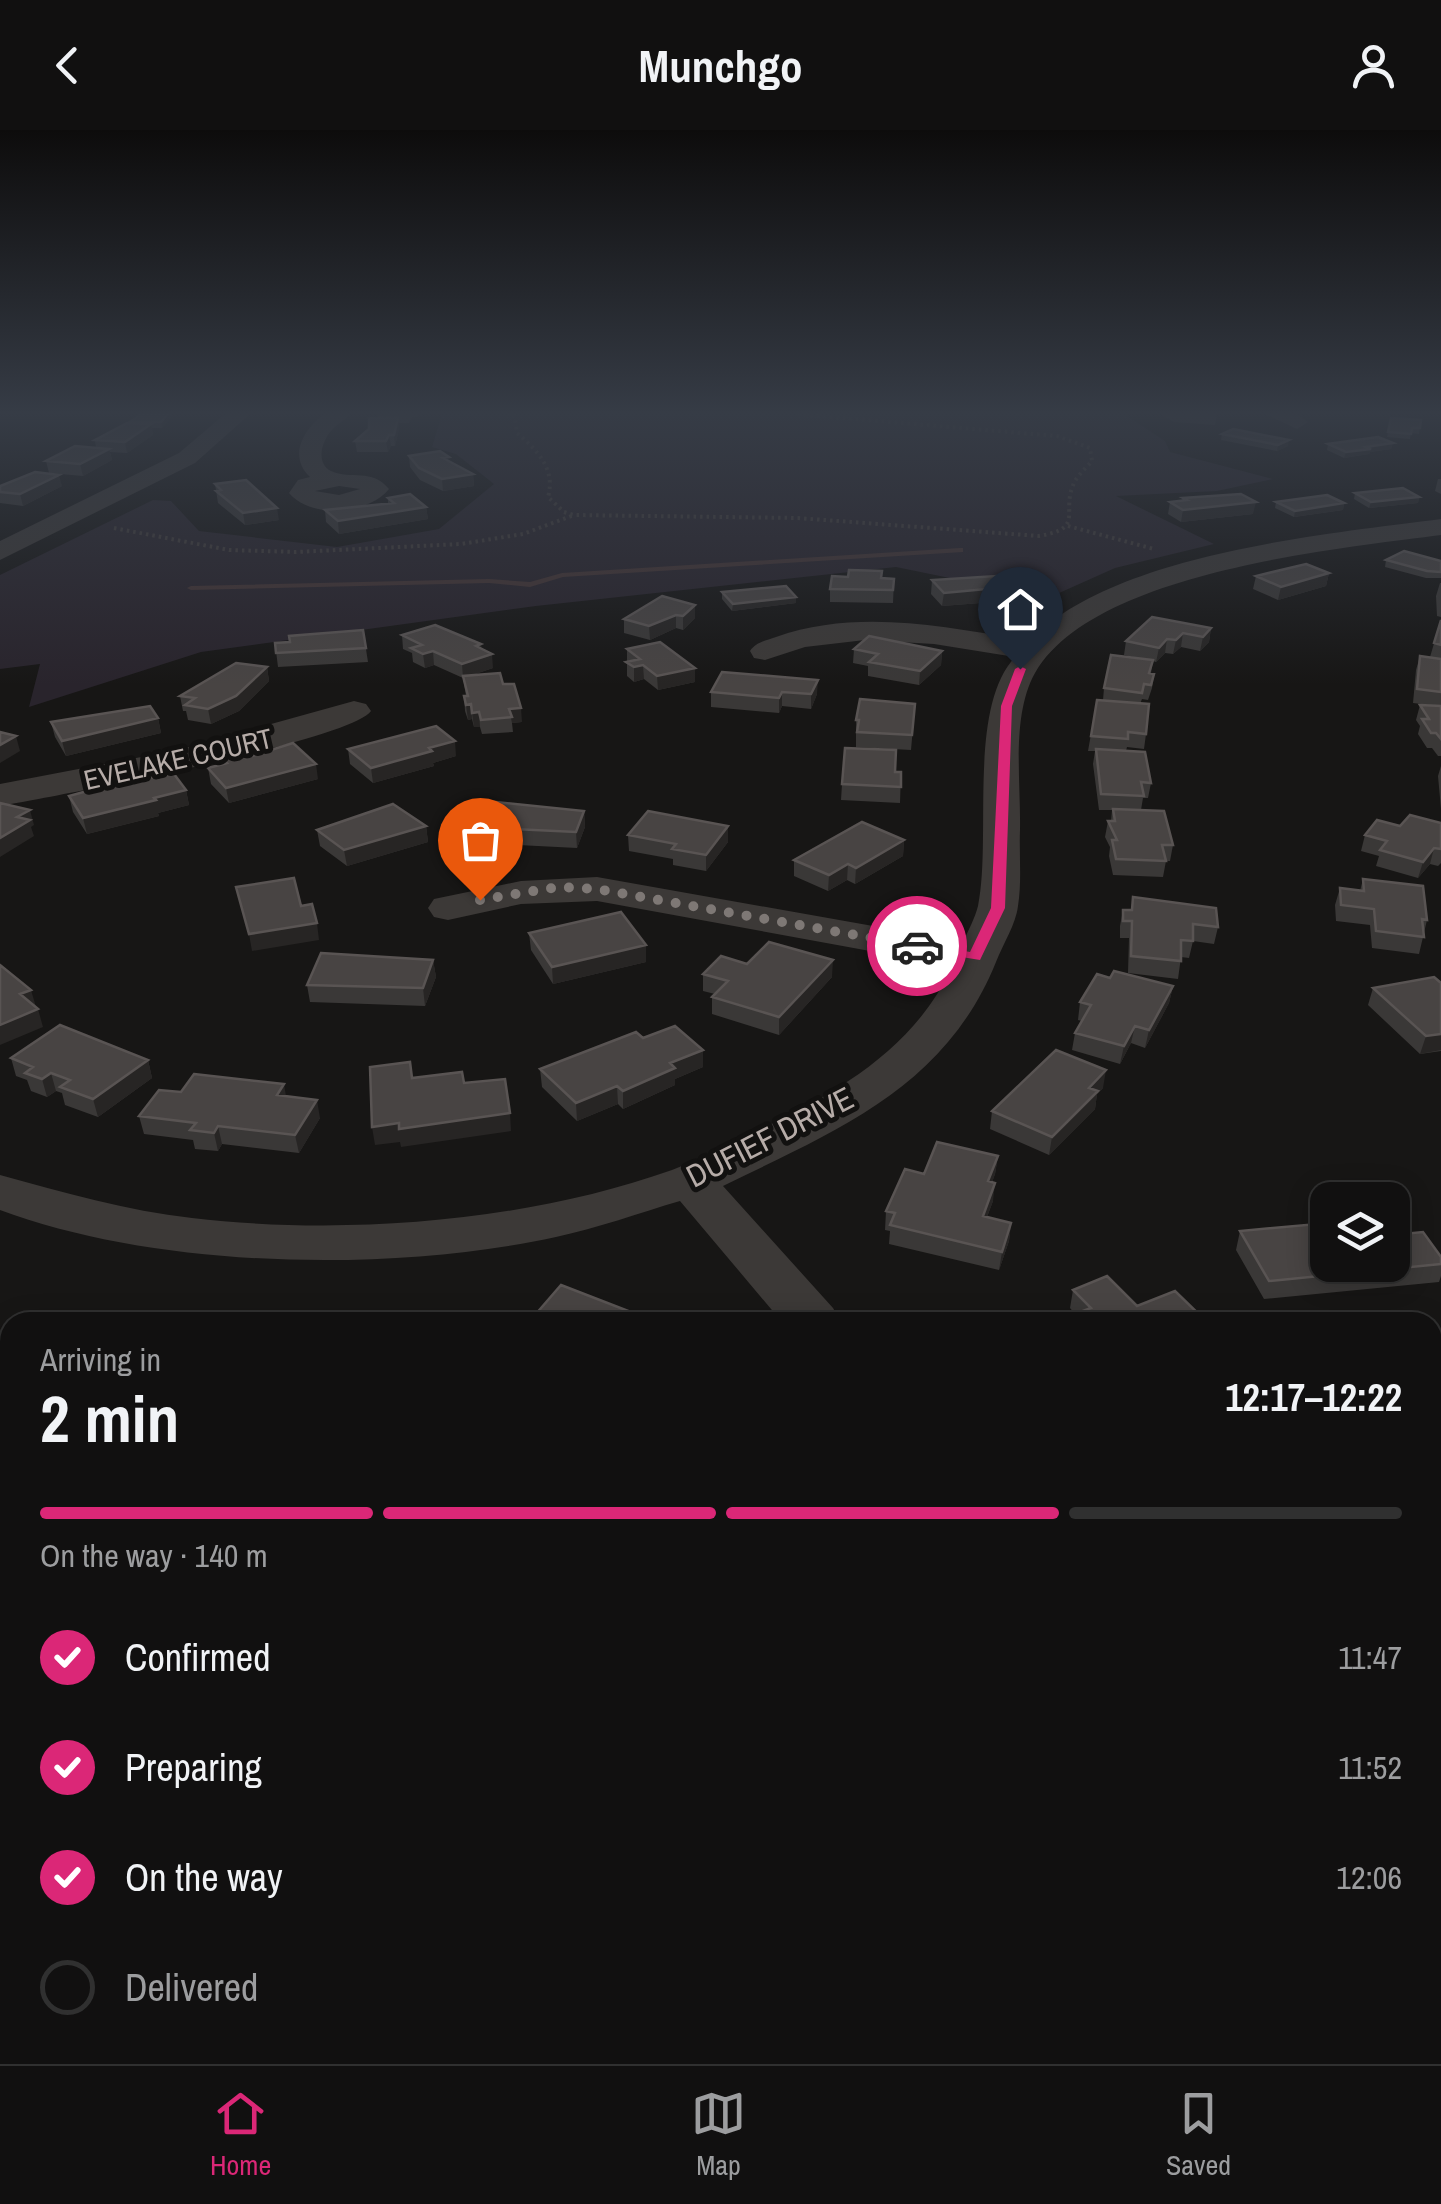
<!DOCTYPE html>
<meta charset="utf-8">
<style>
:root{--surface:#111010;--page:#1e1e1e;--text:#f1f3f6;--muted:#9c9d9f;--line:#303030;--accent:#db2777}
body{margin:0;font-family:"Archivo Narrow",sans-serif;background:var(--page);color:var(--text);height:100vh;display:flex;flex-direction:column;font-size:38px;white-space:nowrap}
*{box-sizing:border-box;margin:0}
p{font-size:32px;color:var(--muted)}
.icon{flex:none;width:55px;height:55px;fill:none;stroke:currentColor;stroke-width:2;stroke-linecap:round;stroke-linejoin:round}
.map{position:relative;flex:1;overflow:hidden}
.drawer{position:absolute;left:0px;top:1182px;width:1442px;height:752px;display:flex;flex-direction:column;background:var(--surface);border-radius:30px 30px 0 0;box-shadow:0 5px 25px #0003,0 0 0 2px var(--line)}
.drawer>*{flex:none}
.controls{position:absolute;left:1310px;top:1052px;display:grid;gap:20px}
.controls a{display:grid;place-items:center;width:100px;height:100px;border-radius:20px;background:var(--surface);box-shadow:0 5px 25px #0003,0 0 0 2px var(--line);font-size:50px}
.pin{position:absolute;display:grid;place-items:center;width:85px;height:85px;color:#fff;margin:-102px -42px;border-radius:50% 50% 50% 0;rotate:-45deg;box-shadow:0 0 10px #0007}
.pin .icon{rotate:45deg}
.courier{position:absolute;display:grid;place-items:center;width:100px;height:100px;margin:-50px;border:8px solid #db2777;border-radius:50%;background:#fff;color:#222;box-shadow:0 2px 12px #0007}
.overview em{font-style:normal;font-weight:700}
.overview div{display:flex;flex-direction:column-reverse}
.overview{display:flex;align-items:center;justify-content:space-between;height:170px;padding:0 40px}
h1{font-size:65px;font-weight:700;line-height:75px}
.bar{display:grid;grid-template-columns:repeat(4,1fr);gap:15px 10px;align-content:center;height:120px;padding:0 40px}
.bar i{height:12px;border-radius:8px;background:var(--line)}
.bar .selected{background:var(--accent)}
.bar p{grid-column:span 4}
ol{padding:0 40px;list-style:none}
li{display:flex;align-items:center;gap:30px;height:110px}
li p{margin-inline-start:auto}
li .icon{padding:10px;border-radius:50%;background:var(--accent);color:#fff;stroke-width:4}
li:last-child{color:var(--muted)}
li i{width:55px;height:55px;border:5px solid var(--line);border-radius:50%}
header{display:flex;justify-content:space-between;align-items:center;height:130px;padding:0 40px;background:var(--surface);font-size:45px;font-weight:700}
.tabs{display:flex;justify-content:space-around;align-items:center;height:140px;border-top:2px solid var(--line);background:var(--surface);font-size:28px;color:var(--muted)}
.tabs a{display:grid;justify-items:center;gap:5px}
.tabs .selected{color:var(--accent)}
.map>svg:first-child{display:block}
.green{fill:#29242c}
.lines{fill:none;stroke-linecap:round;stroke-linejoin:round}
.stream{fill:#433434;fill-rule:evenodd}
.path{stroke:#433e3d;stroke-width:4;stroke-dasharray:2.5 4;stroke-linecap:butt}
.minor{fill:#3c3937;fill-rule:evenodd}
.wall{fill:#3a3837}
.shaded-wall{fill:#272524}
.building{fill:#484443;stroke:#595453;stroke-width:2.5}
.route{fill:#db2777}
.done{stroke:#7e7875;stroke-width:10;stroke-dasharray:0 18}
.labels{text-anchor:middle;stroke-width:10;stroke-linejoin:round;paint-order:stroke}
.far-street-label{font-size:28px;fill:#b6aca8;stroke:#121110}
.street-label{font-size:32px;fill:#b6aca8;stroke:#121110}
</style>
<header><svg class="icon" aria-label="back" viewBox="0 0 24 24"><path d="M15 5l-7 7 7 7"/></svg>Munchgo<svg class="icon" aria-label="person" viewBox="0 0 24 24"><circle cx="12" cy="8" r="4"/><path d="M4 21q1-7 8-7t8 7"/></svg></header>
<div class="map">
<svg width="1441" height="1934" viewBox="0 0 1441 1934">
<rect width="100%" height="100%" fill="#171615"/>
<path class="green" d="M442 284H1124L1165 311 1170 322 1273 349 1217 361 1116 366 1214 414 1115 438 1048 468 896 437 536 476 201 522 29 577 40 534 0 539V445L153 370 171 371 199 401 337 417 439 399 494 354 456 324 432 317Z"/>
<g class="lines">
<path class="stream" d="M960 418H963V422L563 447 530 457 489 453 191 460 187 458 191 456 489 449 530 452 562 443Z"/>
<path class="path" d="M514 284 517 303C537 320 556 339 548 367L564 382 574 385 798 388 1039 406C1087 398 1059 382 1075 351 1079 344 1087 337 1092 331L1090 318 1057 306 795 284
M1068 396 1154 419
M114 398 229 420 296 422 461 414 523 404 574 385"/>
<path class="minor" d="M225 284H250L195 333 0 430V411L179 323Z
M324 284H350C344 291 337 294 332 300 322 310 315 333 331 341 351 350 372 338 389 359 368 385 311 389 289 363L298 350 310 347C288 326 303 300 324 284ZM339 356 360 359 339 365 315 361Z
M1265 284H1297L1308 292 1297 299Z
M1441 389V405C1335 419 1093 442 1035 543 1011 586 1021 651 1020 700 1019 724 1022 751 1018 776 1016 794 1003 814 996 832 945 958 837 1000 723 1056L833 1178 841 1192H782L680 1071C639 1083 598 1098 556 1107 391 1143 158 1139 0 1080V1045C63 1062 127 1081 192 1088 346 1106 525 1092 672 1040 702 1029 732 1012 761 999 839 962 916 917 952 836L597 771 521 774 448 790 434 787 428 778 434 769 521 751 597 747 963 812C968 801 975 788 978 776 992 708 967 579 1015 527L934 514 865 510 805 517 765 530 754 528 750 521C756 512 765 511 776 507 859 478 946 497 1030 511 1111 424 1326 404 1441 389Z
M354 571 366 574 371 581C350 611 52 667 0 676V654L178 620Z
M1282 1925H1366L1369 1934H1285Z"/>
</g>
<path class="wall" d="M174 284 162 298H152L153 305 127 323 110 322 112 330 83 346 49 343 46 331 96 318 95 310 131 293 130 292Z
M378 284H419L417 287H412L409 293H399V299L395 316H391L388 322H357L355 311 379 288Z
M1160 284H1217L1215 295 1174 292Z
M1391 288 1421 290 1419 304 1411 303 1410 309 1387 307Z
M1222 304 1288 316 1277 321 1221 310Z
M1393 313 1391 319 1370 322 1369 324 1344 328 1327 320 1328 314Z
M409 326 449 331 473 344 474 356 443 361 420 350 410 337Z
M1438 349H1441V364L1435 361Z
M215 354 279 390 245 395 218 373Z
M0 356H62L23 376 0 373Z
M1355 363 1419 367 1418 373 1369 378 1354 369Z
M388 368 426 377 428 389 339 404 326 392 325 380 388 373Z
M1183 368 1253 384 1181 392 1168 384 1170 372 1182 371Z
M1276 372 1344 373 1343 380 1294 387 1275 378Z
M1386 430 1441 431V448H1426L1385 437Z
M1329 443 1326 456 1278 470 1253 459 1256 446Z
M881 448 894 449 893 473 830 472V459Z
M932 450 1006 471 942 476 931 464Z
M1440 453H1441V487L1437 486 1436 466Z
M722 462 796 467V473L732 481 722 469Z
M695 475V488L683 500 676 498 650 510 624 503V489Z
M1441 490V626H1438L1432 618H1427L1418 604 1420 596 1416 590 1420 575H1430L1413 573 1416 540 1420 526 1430 527Z
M1211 498 1209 512 1200 521 1181 517 1173 524 1165 523 1156 532 1153 531 1151 543 1154 544 1152 558 1148 570 1142 569 1140 574 1146 604 1144 619 1127 617 1126 621 1151 653 1148 668H1143L1141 680 1173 715 1170 731H1166L1163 747 1113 745 1109 726 1110 717 1105 707 1108 691H1111L1112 680H1099L1093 634 1095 621H1088L1097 570H1103L1104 558 1142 529 1124 525 1126 511Z
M363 500 368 532 278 537 275 513Z
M402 505 482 519 493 538 472 545 503 554 522 592 512 593 513 602 482 604 480 597H474L472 589 468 590 465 581 464 566H466L463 548 434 535 425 538 413 532 412 523 403 519Z
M627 519 695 552 658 560 644 549 634 552 627 546Z
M854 519 942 521 941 535 919 555 868 546V536L853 533Z
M267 537 269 551 239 581 211 594 188 590 186 581H183L180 566Z
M722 542 817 564 811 579 782 576 779 583 711 577V562Z
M915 574 911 620 856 617V590Z
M158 588 161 603 66 626 55 607 51 592Z
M348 619 456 626 433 633 434 636 373 653 350 634Z
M246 628 318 649 229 673 211 654 208 638 225 634 224 630Z
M1441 636V679L1438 646Z
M901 642 900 673 841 670 842 654Z
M186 660 189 675 158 683 159 686 87 704 73 682 69 666Z
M584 681 585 697 577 718 476 713 474 697Z
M1441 693V733L1438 736 1430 734 1418 748 1376 736 1379 726 1361 721 1365 705 1400 696Z
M426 696 428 712 347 736 320 716 317 700Z
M628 705 728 712 706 741 673 735V729L629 721Z
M904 710 903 726 855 754 847 750 828 761 794 746V730Z
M1363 749 1427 790 1419 824 1372 818 1370 795 1336 791 1335 775 1340 758 1360 761Z
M1133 767 1218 797 1214 814 1193 811 1189 828 1181 827 1178 849 1128 843 1129 808H1120V796L1123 780H1131Z
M529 803 646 832 553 854 531 820Z
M433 830 436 847 425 876 310 872 307 855Z
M747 834 832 847 779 905 712 884V867L715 864 703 861V844Z
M1110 848 1173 856 1169 873 1145 918 1131 913 1120 934 1072 920 1075 903 1082 891 1078 890 1080 872Z
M1441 853V921L1420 924 1368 875 1373 858Z
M643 908 703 937 675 949V955L623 979 618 974 577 991 542 957 540 939Z
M11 928 148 930 152 948 98 987 65 975 62 963 56 961 47 967 31 961 27 950 16 946Z
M1103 958 1097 964 1095 979 1049 1025 990 999 992 981Z
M181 962 286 966 320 988 299 1023 222 1014 218 1021 195 1019 193 1010 144 1004 139 986Z
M998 1026 995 1044 992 1052 993 1071 987 1087 1011 1093 1009 1111 999 1140 889 1114 890 1101 885 1100 886 1081 924 1044Z
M1240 1101 1403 1104 1441 1127V1146L1439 1152 1264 1169 1236 1120Z
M1073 1160 1137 1176 1075 1184 1070 1178Z
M1441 1474V1669L1435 1658 1432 1659V1475Z
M649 1925H716L710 1934H661Z"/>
<path class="shaded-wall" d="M168 284H174L162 298 161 292Z
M398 288 399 299 395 316 394 305Z
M151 294 153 305 127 323 125 312Z
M389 305 391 316 388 322 386 311Z
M1289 310 1288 316 1277 321 1278 315Z
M1393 313 1391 319 1370 322 1369 324 1344 328 1346 322 1366 317Z
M109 319 112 330 83 346 80 334Z
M473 344 474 356 443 361 442 349Z
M59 345 62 356 23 376 20 364Z
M1419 367 1418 373 1369 378 1371 372Z
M1256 372 1253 384 1181 392 1183 380Z
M1344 373 1343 380 1294 387 1295 381Z
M426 377 428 389 339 404 338 391Z
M277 378 279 390 245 395 243 383Z
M1329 443 1326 456 1278 470 1281 457Z
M1008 457 1006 471 942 476 944 463Z
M796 467V473L732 481 733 474Z
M695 475V488L683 500V486Z
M676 485V498L650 510 649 496Z
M1211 498 1209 512 1200 521 1203 507Z
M1183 503 1181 517 1173 524 1176 510Z
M1167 509 1165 523 1156 532 1159 518Z
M481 514 483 527 492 524 493 538 463 548 462 534 476 516Z
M433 521 434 535 425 538 423 524Z
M942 521 941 535 919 555 920 541Z
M643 535 644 549 634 552V537Z
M267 537 269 551 239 581 211 594 208 579Z
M695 538V552L658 560 657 546Z
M818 550 817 564 811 579V564Z
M782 562V576L779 583V568Z
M471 574 472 589 468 590 466 575Z
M521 578 522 592 512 593 509 579Z
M479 582 480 597H474L472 583Z
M158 588 161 603 66 626 62 611Z
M16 606 20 621 0 633V615Z
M455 611 456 626 433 633 434 636 373 653 371 638Z
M316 634 318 649 229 673 226 658Z
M186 660 189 675 158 683 159 686 87 704 83 688Z
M30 680 34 695 31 697 34 706 0 727V708L17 687Z
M584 681 585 697 577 718 576 702Z
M426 696 428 712 347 736 344 720Z
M728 696V712L706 741V725Z
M904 710 903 726 855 754 856 738Z
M1434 718 1430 734 1418 748 1423 732Z
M848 734 847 750 828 761 829 745Z
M317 793 319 810 252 821 249 804Z
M646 815V832L553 854 552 837Z
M433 830 436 847 425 876 423 858Z
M833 830 832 847 779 905V887Z
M1173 856 1169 873 1145 918 1149 900Z
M31 860 36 877 20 864Z
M38 879 43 897 0 915V895Z
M1135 896 1131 913 1120 934 1124 916Z
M1441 904V920L1420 924 1426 906Z
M703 920V937L675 949V955L623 979V961L670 933Z
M148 930 152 948 98 987 93 969Z
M1106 940 1103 958 1097 964 1095 979 1049 1025 1052 1007 1089 958Z
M51 943 56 961 47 967 42 949Z
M284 954 287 972 277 965Z
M617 956 618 974 577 991 576 973Z
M317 970 320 988 299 1023 295 1005Z
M510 983 511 1001 401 1017 400 1012 375 1015 372 997Z
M218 996 222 1014 218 1021 214 1003Z
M998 1026 995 1044 986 1070 988 1051Z
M995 1053 993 1071 980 1105 983 1086Z
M1011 1093 1009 1111 999 1140 1002 1122Z
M0 1430 3 1436 0 1454Z
M704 1925H716L710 1934H698Z"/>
<path class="building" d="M141 284H168L161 292H130Z
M369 288H398L394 305H389L386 311H355L369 299Z
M1391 288 1421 290 1420 298H1412L1411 304 1388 302Z
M127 293 151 294 125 312 95 310Z
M1233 299 1289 310 1278 315 1222 304Z
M1378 307 1393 313 1366 317 1371 319 1346 322 1328 314Z
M75 316 109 319 80 334 46 331Z
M440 321 449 327 443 328 473 344 442 349 419 338 409 326Z
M35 342 59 345 20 364 0 362V356Z
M246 350 277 378 243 383 216 361 221 360 215 354Z
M1403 358 1419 367 1371 372 1355 363Z
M410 364 426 377 338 391 325 380 394 373 388 368Z
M1241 364 1256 372 1183 380 1170 372 1187 370 1183 368Z
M1327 365 1344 373 1295 381 1276 372Z
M1404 421 1441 431V442L1427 441 1386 430Z
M1306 434 1329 443 1281 457 1256 446Z
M849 440 882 441 881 448 894 449 893 460 830 459 832 446 848 447Z
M997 446 1008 457 944 463 932 450Z
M786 456 796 467 733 474 722 462Z
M662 466 695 475 683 486 676 485 649 496 624 489Z
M1152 487 1211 498 1203 507 1183 503 1176 510 1167 509 1159 518 1126 511Z
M1441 490V515L1434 513Z
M435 495 481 514 476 516 492 524 462 534 433 521 423 524 411 518 422 515 402 505Z
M363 500 366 518 276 523 275 513 290 512 289 506Z
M869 506 942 521 920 541 869 532 878 524 854 519Z
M660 512 695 538 657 546 643 535 634 537 626 532 640 529 627 519Z
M1111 525 1153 530 1149 543 1154 544 1151 555 1144 554 1142 563 1104 558Z
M1420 526 1441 529V562L1417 559Z
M236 533 267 537 236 566 208 579 185 575 195 568 180 566Z
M722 542 818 550 811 564 782 562 779 568 711 562Z
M500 543 503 554H514L521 578 509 579 512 587 481 590 479 582 472 583 471 574 466 575 464 566H468L463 546Z
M860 569 915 574 912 605 857 602 859 590H856Z
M1097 570 1149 574 1146 604 1128 602V609L1091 606Z
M1420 575 1441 576V609L1436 603H1431L1422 589H1429Z
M150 576 158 588 62 611 51 592Z
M436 596 455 611 429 618 432 621 371 638 348 619Z
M0 602 16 606 0 615Z
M293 613 316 634 226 658 208 638 227 633 224 630 243 625 246 628Z
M845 618 896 620 895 642H901V657L842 654Z
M1096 619 1145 622 1151 653 1141 652 1144 666 1101 664Z
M174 644 186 660 154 668 156 670 83 688 69 666 116 653Z
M486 671 584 681 576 702 474 697Z
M0 673 30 680 17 687 30 690 0 708Z
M393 674 426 696 344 720 317 700Z
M1113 679 1164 681 1173 715H1162L1166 731 1116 729 1112 710H1117L1108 691H1115Z
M648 681 728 696 706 725 672 719 676 714 628 705Z
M1410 685 1441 693V719L1434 718 1423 732 1380 720 1387 711 1365 705 1377 690 1400 696Z
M862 692 904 710 856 738 848 734 829 745 794 730Z
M294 748 301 776 312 774 317 793 249 804 236 757Z
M1363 749 1423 756 1427 790 1422 789 1424 807 1376 801 1374 779 1341 775 1340 758 1364 761Z
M1133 767 1216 778 1218 797 1193 794V811L1181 810V831L1131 826 1132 791H1123V780H1132Z
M621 782 646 815 552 837 529 803Z
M769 812 833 830 779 887 712 867 728 851 703 844 721 826 747 834Z
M321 823 433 830 423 858 307 855Z
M0 835 31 860 20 864 38 879 0 895Z
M1114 841 1173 856 1149 900 1135 896 1124 916 1075 903 1091 875 1080 872 1097 844 1110 848Z
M1434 847 1441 853V904L1426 906 1373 858Z
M60 895 148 930 93 969 60 957 70 950 51 943 42 949 25 943 33 937 11 928Z
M675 896 703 920 670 933 675 938 623 961 617 956 576 973 540 939 636 902 643 908Z
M1056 920 1106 940 1089 958 1098 961 1052 1007 992 981Z
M410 932 412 948 462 942 464 953 505 949 510 983 399 999V993L372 997 370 937Z
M194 944 284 954 277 965 317 970 295 1005 218 996 214 1003 190 1000 196 993 139 986 159 960 181 962Z
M937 1012 998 1026 988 1051 995 1053 983 1086 1011 1093 1002 1122 890 1095 895 1083 886 1081 905 1039 924 1044Z
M1392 1088 1403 1104 1423 1102 1441 1127V1134L1269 1151 1240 1101 1328 1093V1135H1392Z
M1107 1146 1137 1176 1175 1161 1207 1192H1053L1091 1178 1073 1160Z
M561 1155 649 1189 646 1192H529Z
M173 1186 225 1188 223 1192H170Z
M392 1189V1192H361Z
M93 1191 138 1192H92Z
M1441 1474V1631H1440L1432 1618V1475Z
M672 1925H704L698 1934H684Z
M1034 1925H1059L1139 1931V1934H1034Z"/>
<linearGradient id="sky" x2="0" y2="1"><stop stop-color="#0d0c0c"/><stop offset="0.51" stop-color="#363c46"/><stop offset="1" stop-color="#363c46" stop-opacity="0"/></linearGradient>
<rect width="1441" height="555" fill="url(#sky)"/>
<path class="route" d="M1020 536 1026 539 1012 576 1005 778 980 830 912 819V813L917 812 970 822 991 778 1001 576 1015 539Z"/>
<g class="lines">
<path class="done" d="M480 770 558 757 597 759 917 816"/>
</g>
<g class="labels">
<g class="far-street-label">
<text transform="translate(178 629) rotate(-13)" y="10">EVELAKE COURT</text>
</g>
<g class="street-label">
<text transform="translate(770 1007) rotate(-27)" y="11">DUFIEF DRIVE</text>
</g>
</g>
</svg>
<div class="controls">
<a><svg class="icon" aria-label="layers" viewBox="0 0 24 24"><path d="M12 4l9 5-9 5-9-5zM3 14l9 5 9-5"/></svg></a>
</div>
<div class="pin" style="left:480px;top:770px;background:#ea580c"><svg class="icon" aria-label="bag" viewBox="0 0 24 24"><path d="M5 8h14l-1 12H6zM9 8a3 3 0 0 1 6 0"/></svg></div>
<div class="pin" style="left:1020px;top:539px;background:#1f2937"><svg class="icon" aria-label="home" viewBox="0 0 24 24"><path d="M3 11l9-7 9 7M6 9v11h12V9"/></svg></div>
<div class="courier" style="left:917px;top:816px"><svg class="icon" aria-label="car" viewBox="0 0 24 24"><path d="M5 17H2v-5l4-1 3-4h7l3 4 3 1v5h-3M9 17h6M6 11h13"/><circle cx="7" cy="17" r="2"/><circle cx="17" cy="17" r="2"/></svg></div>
<section class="drawer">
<div class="overview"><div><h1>2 min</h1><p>Arriving in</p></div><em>12:17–12:22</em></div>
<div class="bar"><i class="selected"></i><i class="selected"></i><i class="selected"></i><i></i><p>On the way · 140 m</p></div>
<ol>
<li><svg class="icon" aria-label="check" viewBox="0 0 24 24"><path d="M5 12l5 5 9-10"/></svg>Confirmed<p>11:47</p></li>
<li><svg class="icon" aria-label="check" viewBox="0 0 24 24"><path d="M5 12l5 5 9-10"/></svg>Preparing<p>11:52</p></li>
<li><svg class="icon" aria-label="check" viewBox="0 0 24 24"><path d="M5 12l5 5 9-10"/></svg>On the way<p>12:06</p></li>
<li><i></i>Delivered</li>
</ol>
</section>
</div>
<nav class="tabs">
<a class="selected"><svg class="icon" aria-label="home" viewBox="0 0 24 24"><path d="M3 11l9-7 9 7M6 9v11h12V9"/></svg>Home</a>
<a><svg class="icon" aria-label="map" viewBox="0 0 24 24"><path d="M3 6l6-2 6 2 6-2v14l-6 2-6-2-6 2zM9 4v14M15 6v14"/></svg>Map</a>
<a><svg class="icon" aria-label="saved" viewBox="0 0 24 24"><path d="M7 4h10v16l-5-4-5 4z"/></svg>Saved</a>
</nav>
